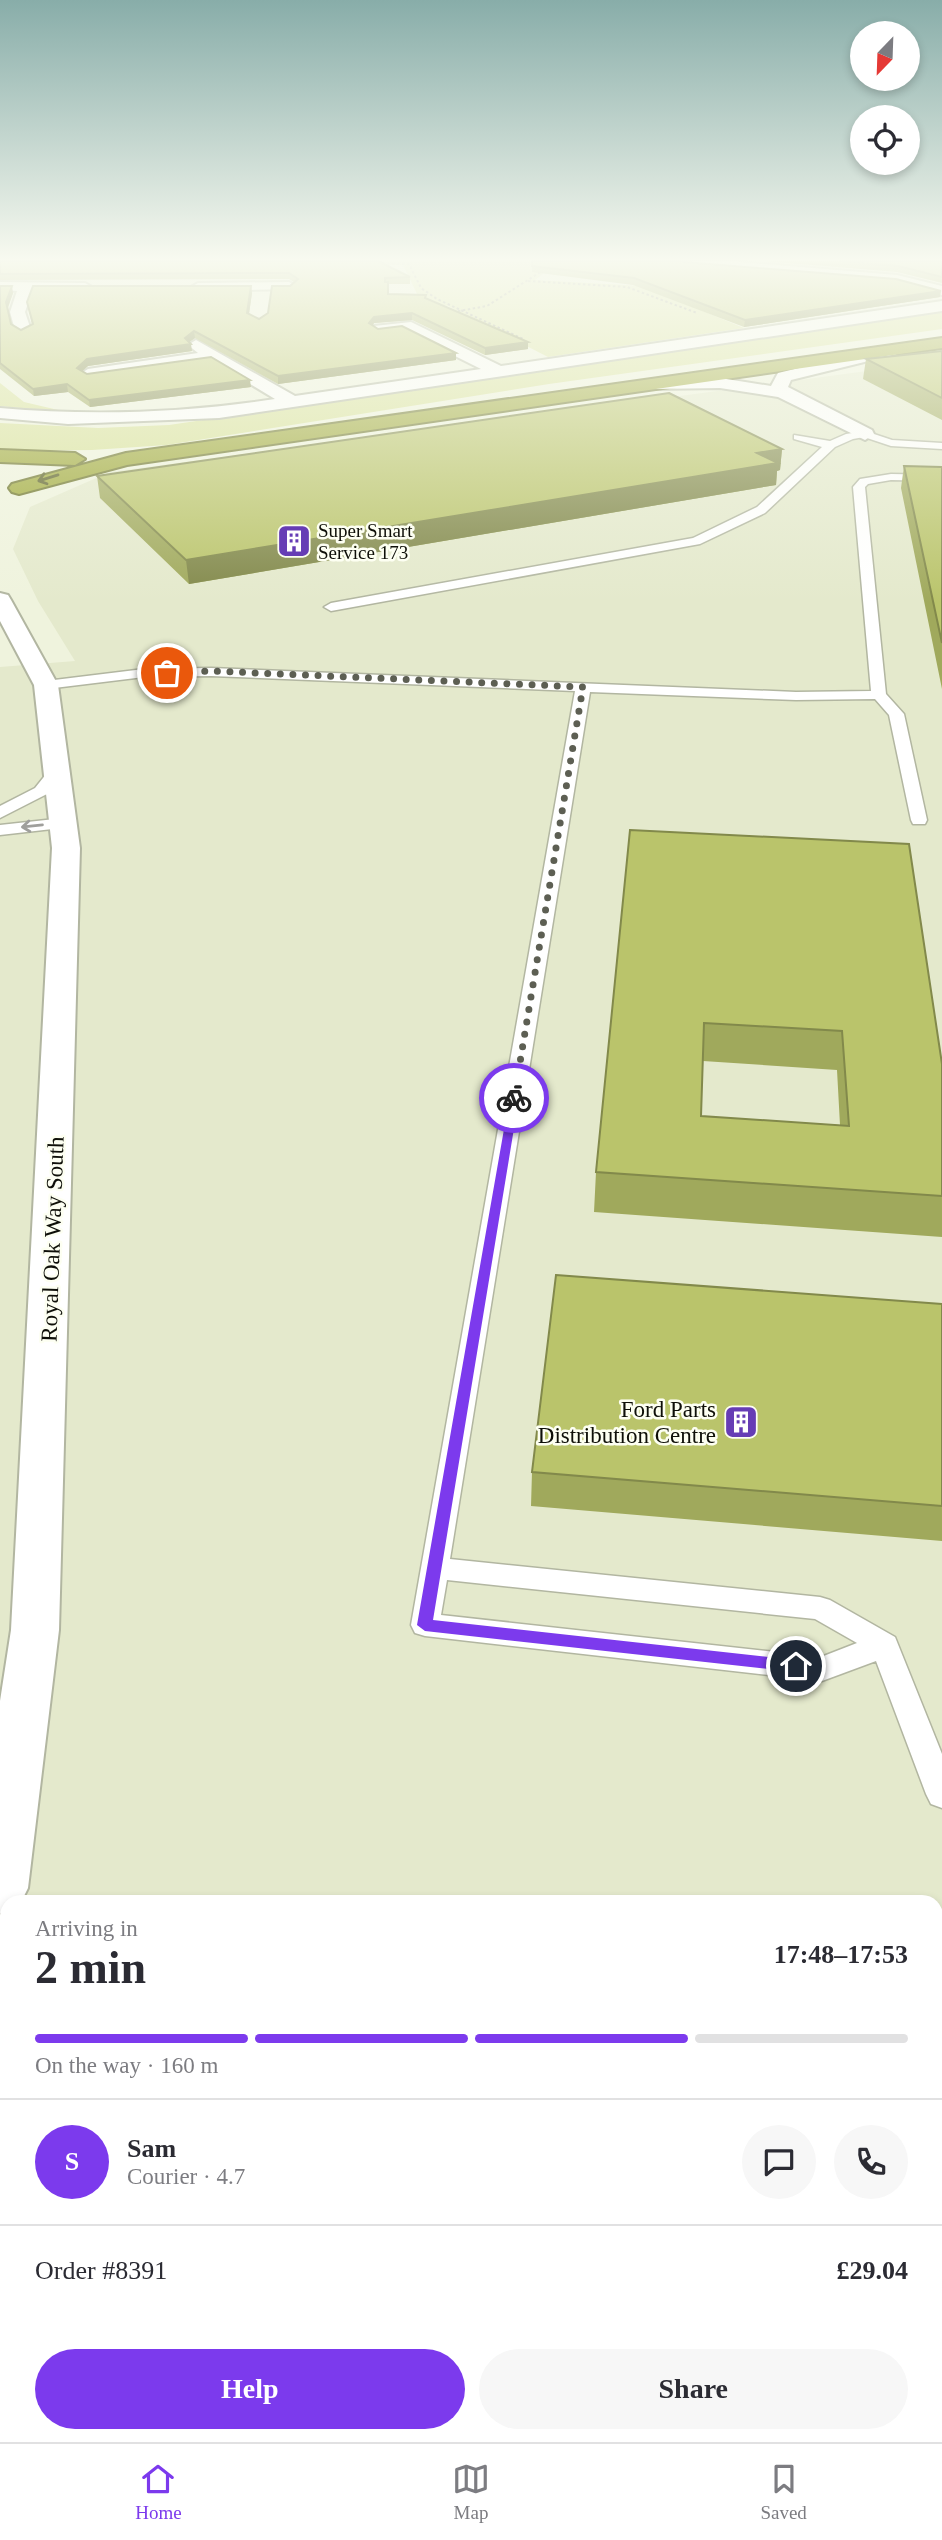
<!DOCTYPE html>
<meta charset="utf-8">
<style>
:root{--surface:#fff;--page:#f7f7f7;--text:#2b2b33;--muted:#7c7c81;--line:#e1e1e2;--accent:#7c3aed}
body{margin:0;font-family:"Times New Roman",serif;background:var(--page);color:var(--text);height:100vh;display:flex;flex-direction:column;font-size:26px;white-space:nowrap}
*{box-sizing:border-box;margin:0}
p{font-size:23px;color:var(--muted)}
.icon{flex:none;width:38px;height:38px;fill:none;stroke:currentColor;stroke-width:2;stroke-linecap:round;stroke-linejoin:round}
.map{position:relative;flex:1;overflow:hidden}
.side{position:absolute;left:0px;top:1895px;width:943px;height:548px;display:flex;flex-direction:column;background:var(--surface);border-radius:21px 21px 0 0;box-shadow:0 4px 10px #0003}
.side>*{flex:none}
.needle{width:46px;rotate:203deg}
.tools{position:absolute;left:850px;top:21px;display:grid;gap:14px}
.tools a{display:grid;place-items:center;width:70px;height:70px;border-radius:50%;background:var(--surface);box-shadow:0 4px 10px #0003;font-size:35px}
.pin{position:absolute;display:grid;place-items:center;width:60px;height:60px;color:#fff;margin:-30px;border:4px solid #fff;border-radius:50%;box-shadow:0 2px 7px #0007}
.courier{position:absolute;display:grid;place-items:center;width:70px;height:70px;margin:-35px;border:5px solid #7c3aed;border-radius:50%;background:#fff;color:#222;box-shadow:0 2px 9px #0007}
.overview em{font-style:normal;font-weight:700}
.overview div{display:flex;flex-direction:column-reverse}
.overview{display:flex;align-items:center;justify-content:space-between;height:119px;padding:0 35px}
h1{font-size:46px;font-weight:700;line-height:52px}
.bar{display:grid;grid-template-columns:repeat(4,1fr);gap:10px 7px;align-content:center;height:84px;padding:0 35px}
.bar i{height:9px;border-radius:5px;background:var(--line)}
.bar .selected{background:var(--accent)}
.bar p{grid-column:span 4}
.line{display:flex;align-items:center;gap:18px;padding:0 35px;border-top:2px solid var(--line)}
.line div{flex:1}
.round{display:grid;place-items:center;flex:none;width:74px;height:74px;border-radius:37px;background:var(--page)}
.primary-button{display:flex;gap:14px;margin-top:auto;padding:14px 35px}
.primary-button a{flex:1;height:80px;border-radius:42px;background:var(--accent);color:#fff;font-size:28px;font-weight:700;line-height:80px;text-align:center}
.primary-button a+a{background:var(--page);color:var(--text)}
.menu{display:flex;justify-content:space-around;align-items:center;height:98px;border-top:2px solid var(--line);background:var(--surface);font-size:19px;color:var(--muted)}
.menu a{display:grid;justify-items:center;gap:4px}
.menu .selected{color:var(--accent)}
.map>svg:first-child{display:block}
.built{fill:#e4e9cc;fill-rule:evenodd}
.green{fill:#d8e199}
.lines{fill:none;stroke-linecap:round;stroke-linejoin:round}
.lane-casing{stroke:#b2b6a1;stroke-width:3}
.street-casing{stroke:#b2b6a1;stroke-width:4}
.highway-casing{stroke:#6b7226;stroke-width:4}
.path{stroke:#949686;stroke-width:2;stroke-dasharray:2.5 2.5;stroke-linecap:butt}
.lane{fill:#fff;fill-rule:evenodd}
.street{fill:#fff;fill-rule:evenodd}
.highway{fill:#9da736;fill-rule:evenodd}
.wall{fill:#a0a95c;fill-rule:evenodd}
.shaded-wall{fill:#82894b}
.building{fill:#bac46b;stroke:#82894b;stroke-width:2;fill-rule:evenodd}
.oneway{stroke:#565b1f}
.oneway2{stroke:#9f9f9c}
.route{fill:#7c3aed}
.done{stroke:#5d5f53;stroke-width:7;stroke-dasharray:0 12.6}
.labels{text-anchor:middle;stroke-width:5;stroke-linejoin:round;paint-order:stroke}
.far-poi-label{font-size:19px;fill:#0e0f08;stroke:#fdfff2;text-anchor:start}
.street-label{font-size:23px;fill:#0e0f08;stroke:#fdfff2}
.poi-label{font-size:23px;fill:#0e0f08;stroke:#fdfff2;text-anchor:end}
</style>
<div class="map">
<svg width="942" height="2442" viewBox="0 0 942 2442">
<rect width="100%" height="100%" fill="#eff3dd"/>
<path class="built" d="M942 361V2442H0V667L75 661 38 601 13 549 30 507 110 472ZM7 1902H936V2436H7Z"/>
<path class="green" d="M350 261H560L535 280 642 286 744 328 548 357 448 306 420 300 403 265 350 264Z
M942 312V329L549 384 167 445 92 450 0 451V423L98 428 169 425Z
M0 383 24 402 71 413 0 406Z"/>
<g class="lines">
<g class="lane-casing">
<path id="lane" d="M865 431 892 440 942 443V449L891 446 864 437 853 439 835 447 765 513 700 544 331 611 324 607 331 603 693 538 757 507 822 447 794 439V435L830 441 846 434Z
M891 474 942 475V481L891 480 868 484 865 487 886 694 904 714 927 820 925 824H913L911 820 889 715 875 699 796 700 590 692 450 1559 820 1597 830 1600 895 1637 942 1754V1808L931 1804 926 1794 876 1661 822 1681 425 1636 415 1633 411 1625 575 691 211 676 144 677 46 689 39 685 46 681 144 669 211 668 796 692 871 691 853 487 860 479ZM447 1580 815 1619 857 1643 821 1657 441 1615Z
M57 766 65 771 47 794 0 818V806L35 788 51 768Z
M64 818 70 819 72 823 70 827 0 835V825Z"/>
</g>
<g class="street-casing">
<path id="street" d="M728 261 897 275 942 286V295L896 283 684 266 677 262Z
M0 282 85 283 92 287 85 291H32L25 312 31 330 23 335 15 330 10 312 17 291 0 290Z
M289 282 296 286 294 289 198 291 191 287 198 283Z
M942 301V311L219 418 68 424 0 418V408C92 416 184 413 275 399L212 361 88 379 80 374 88 369 198 353 188 345 196 340 295 396 481 369 403 330 380 334 372 329 374 326 411 322 501 366Z
M891 346 899 351 897 354 791 380 788 387 872 430 874 434 865 440 778 397 720 388 654 389 645 384 654 379 720 378 771 386 778 373Z
M0 593 8 595 11 600 58 685 80 848 59 1630 28 1888 21 1902H7V1911L0 1913V1701L11 1630 52 848 34 685 0 621Z"/>
</g>
<g class="highway-casing">
<path id="highway" d="M942 338V348L127 465 19 494 12 492 9 488 12 484 126 453Z
M0 450 75 453 85 459 75 465 0 462Z"/>
</g>
<path class="path" d="M377 263 409 264 421 288 437 299 523 339
M528 281 627 287 697 313
M453 312 487 306 542 271"/>
<use href="#lane" class="lane"/>
<use href="#street" class="street"/>
<use href="#highway" class="highway"/>
</g>
<path class="wall" d="M0 261 410 277V284H388V294L425 298 528 349 485 355 412 320 374 323 373 325 378 329 456 360 278 384 195 338 189 342 192 351 88 366 82 371 87 374 251 387 90 407 68 392 34 396 0 369V286L13 293 8 308 11 324 21 330 32 324 27 302 252 293 249 314 259 319 268 313 294 282 289 279 0 280Z
M532 261 684 262 940 297 744 327 633 285 532 272Z
M763 261H942V283L897 272Z
M942 351V420L863 379 866 359Z
M782 449 780 470 777 471 776 485 189 584 100 498 97 476Z
M904 466 942 467V689L901 488Z
M630 830 942 1064V1237L594 1212 596 1172ZM703 1061 837 1070 840 1125 701 1116Z
M942 1304V1541L531 1506 532 1472Z"/>
<path class="shaded-wall" d="M12 286 13 293 7 309 6 302Z
M251 286 252 293 248 320 247 313Z
M941 291 940 297 744 327 745 320Z
M412 313V320L374 323 369 330V323L374 317Z
M194 331 195 338 185 345V338Z
M528 342V349L485 355V348Z
M191 344 192 351 88 366 78 375 77 368 87 359Z
M456 353V360L278 384V376Z
M250 380 251 387 90 407 89 400Z
M67 384 68 392 34 396 33 389Z
M782 449 780 470 777 471 776 485 189 584 186 560Z"/>
<path class="building" d="M0 261H378L410 277 385 278V282H388V294L426 295 425 298 528 342 485 348 412 313 374 317 369 323 378 329 402 326 456 353 278 376 194 331 185 338 191 344 87 359 77 368 87 374 211 357 250 380 89 400 67 384 33 389 0 363V286H12L6 302 11 324 21 330 33 324 27 302 33 286H251L247 313 259 319 268 313 272 286H290L298 279 289 273 0 274Z
M532 261H682L684 262 896 279 941 291 745 320 634 278 532 266Z
M839 261H942V277L898 266Z
M942 351V398L866 359Z
M669 393 782 449 757 453 778 463 186 560 97 476Z
M904 466 942 467V643Z
M630 830 909 844 942 1064V1196L596 1172ZM704 1023 842 1031 849 1126 701 1116Z
M556 1275 942 1304V1506L532 1472Z"/>
<defs><path id="oneway-shaft" d="M-6 0H5M1.5-3L5.5 0L1.5 3" fill="none" stroke-width="1.6" stroke-linecap="round" stroke-linejoin="round" transform="scale(1.75)"/></defs>
<use class="oneway" href="#oneway-shaft" transform="translate(48 478) rotate(163)"/>
<use class="oneway2" href="#oneway-shaft" transform="translate(32 826) rotate(174)"/>
<linearGradient id="sky" x2="0" y2="1"><stop stop-color="#88ada9"/><stop offset="0.43" stop-color="#f8faf0"/><stop offset="1" stop-color="#f8faf0" stop-opacity="0"/></linearGradient>
<rect width="942" height="603" fill="url(#sky)"/>
<path class="route" d="M510 1095 519 1098 433 1620 796 1660 801 1662 803 1666 801 1670 796 1672 425 1631 417 1625Z"/>
<g class="lines">
<path class="done" d="M167 673 211 671 583 687 514 1098"/>
</g>
<defs>
<g id="building-square" transform="scale(1.75)"><rect x="-9" y="-9" width="18" height="18" rx="4" fill="#663db5" stroke="#fdfff2"/><path d="M-4-6H4V6H1V3H-1V6H-4ZM-2.5-4.3h1.7v1.8h-1.7ZM.8-4.3h1.7v1.8H.8ZM-2.5-1h1.7V.8h-1.7ZM.8-1h1.7V.8H.8Z" fill="#fff"/></g>
</defs>
<g fill-rule="evenodd">
<use href="#building-square" x="294" y="541"/>
<use href="#building-square" x="741" y="1422"/>
</g>
<g class="labels">
<g class="far-poi-label">
<text x="318" y="537">Super Smart<tspan x="318" dy="22">Service 173</tspan></text>
</g>
<g class="street-label">
<text transform="translate(52 1239) rotate(-88)" y="8">Royal Oak Way South</text>
</g>
<g class="poi-label">
<text x="716" y="1417">Ford Parts<tspan x="716" dy="26">Distribution Centre</tspan></text>
</g>
</g>
</svg>
<div class="tools">
<a><svg class="needle" viewBox="-14 -14 28 28"><path d="M0-13l5 13h-10z" fill="#e53935"/><path d="M0 13l5-13h-10z" fill="#7c7c81"/></svg></a>
<a><svg class="icon" aria-label="locate" viewBox="0 0 24 24"><circle cx="12" cy="12" r="6"/><path d="M12 2v4M12 18v4M2 12h4M18 12h4"/></svg></a>
</div>
<div class="pin" style="left:167px;top:673px;background:#ea580c"><svg class="icon" aria-label="bag" viewBox="0 0 24 24"><path d="M5 8h14l-1 12H6zM9 8a3 3 0 0 1 6 0"/></svg></div>
<div class="pin" style="left:796px;top:1666px;background:#1f2937"><svg class="icon" aria-label="home" viewBox="0 0 24 24"><path d="M3 11l9-7 9 7M6 9v11h12V9"/></svg></div>
<div class="courier" style="left:514px;top:1098px"><svg class="icon" aria-label="bike" viewBox="0 0 24 24"><circle cx="6" cy="16" r="4"/><circle cx="18" cy="16" r="4"/><path d="M6 16l4-8h5l3 8M10 8l3 8H6M13 5h3"/></svg></div>
<section class="side">
<div class="overview"><div><h1>2 min</h1><p>Arriving in</p></div><em>17:48–17:53</em></div>
<div class="bar"><i class="selected"></i><i class="selected"></i><i class="selected"></i><i></i><p>On the way · 160 m</p></div>
<div class="line" style="height:126px"><b class="round" style="background:var(--accent);color:#fff">S</b><div><b>Sam</b><p>Courier · 4.7</p></div><a class="round"><svg class="icon" aria-label="chat" viewBox="0 0 24 24"><path d="M4 5h16v11H9l-5 4z"/></svg></a><a class="round"><svg class="icon" aria-label="phone" viewBox="0 0 24 24"><path d="M5 4h4l2 5-3 2q2 4 5 5l2-3 5 2v4C11 20 4 13 5 4z"/></svg></a></div>
<div class="line" style="height:91px"><div>Order #8391</div><b>£29.04</b></div>
<div class="primary-button"><a>Help</a><a>Share</a></div>
</section>
</div>
<nav class="menu">
<a class="selected"><svg class="icon" aria-label="home" viewBox="0 0 24 24"><path d="M3 11l9-7 9 7M6 9v11h12V9"/></svg>Home</a>
<a><svg class="icon" aria-label="map" viewBox="0 0 24 24"><path d="M3 6l6-2 6 2 6-2v14l-6 2-6-2-6 2zM9 4v14M15 6v14"/></svg>Map</a>
<a><svg class="icon" aria-label="saved" viewBox="0 0 24 24"><path d="M7 4h10v16l-5-4-5 4z"/></svg>Saved</a>
</nav>
